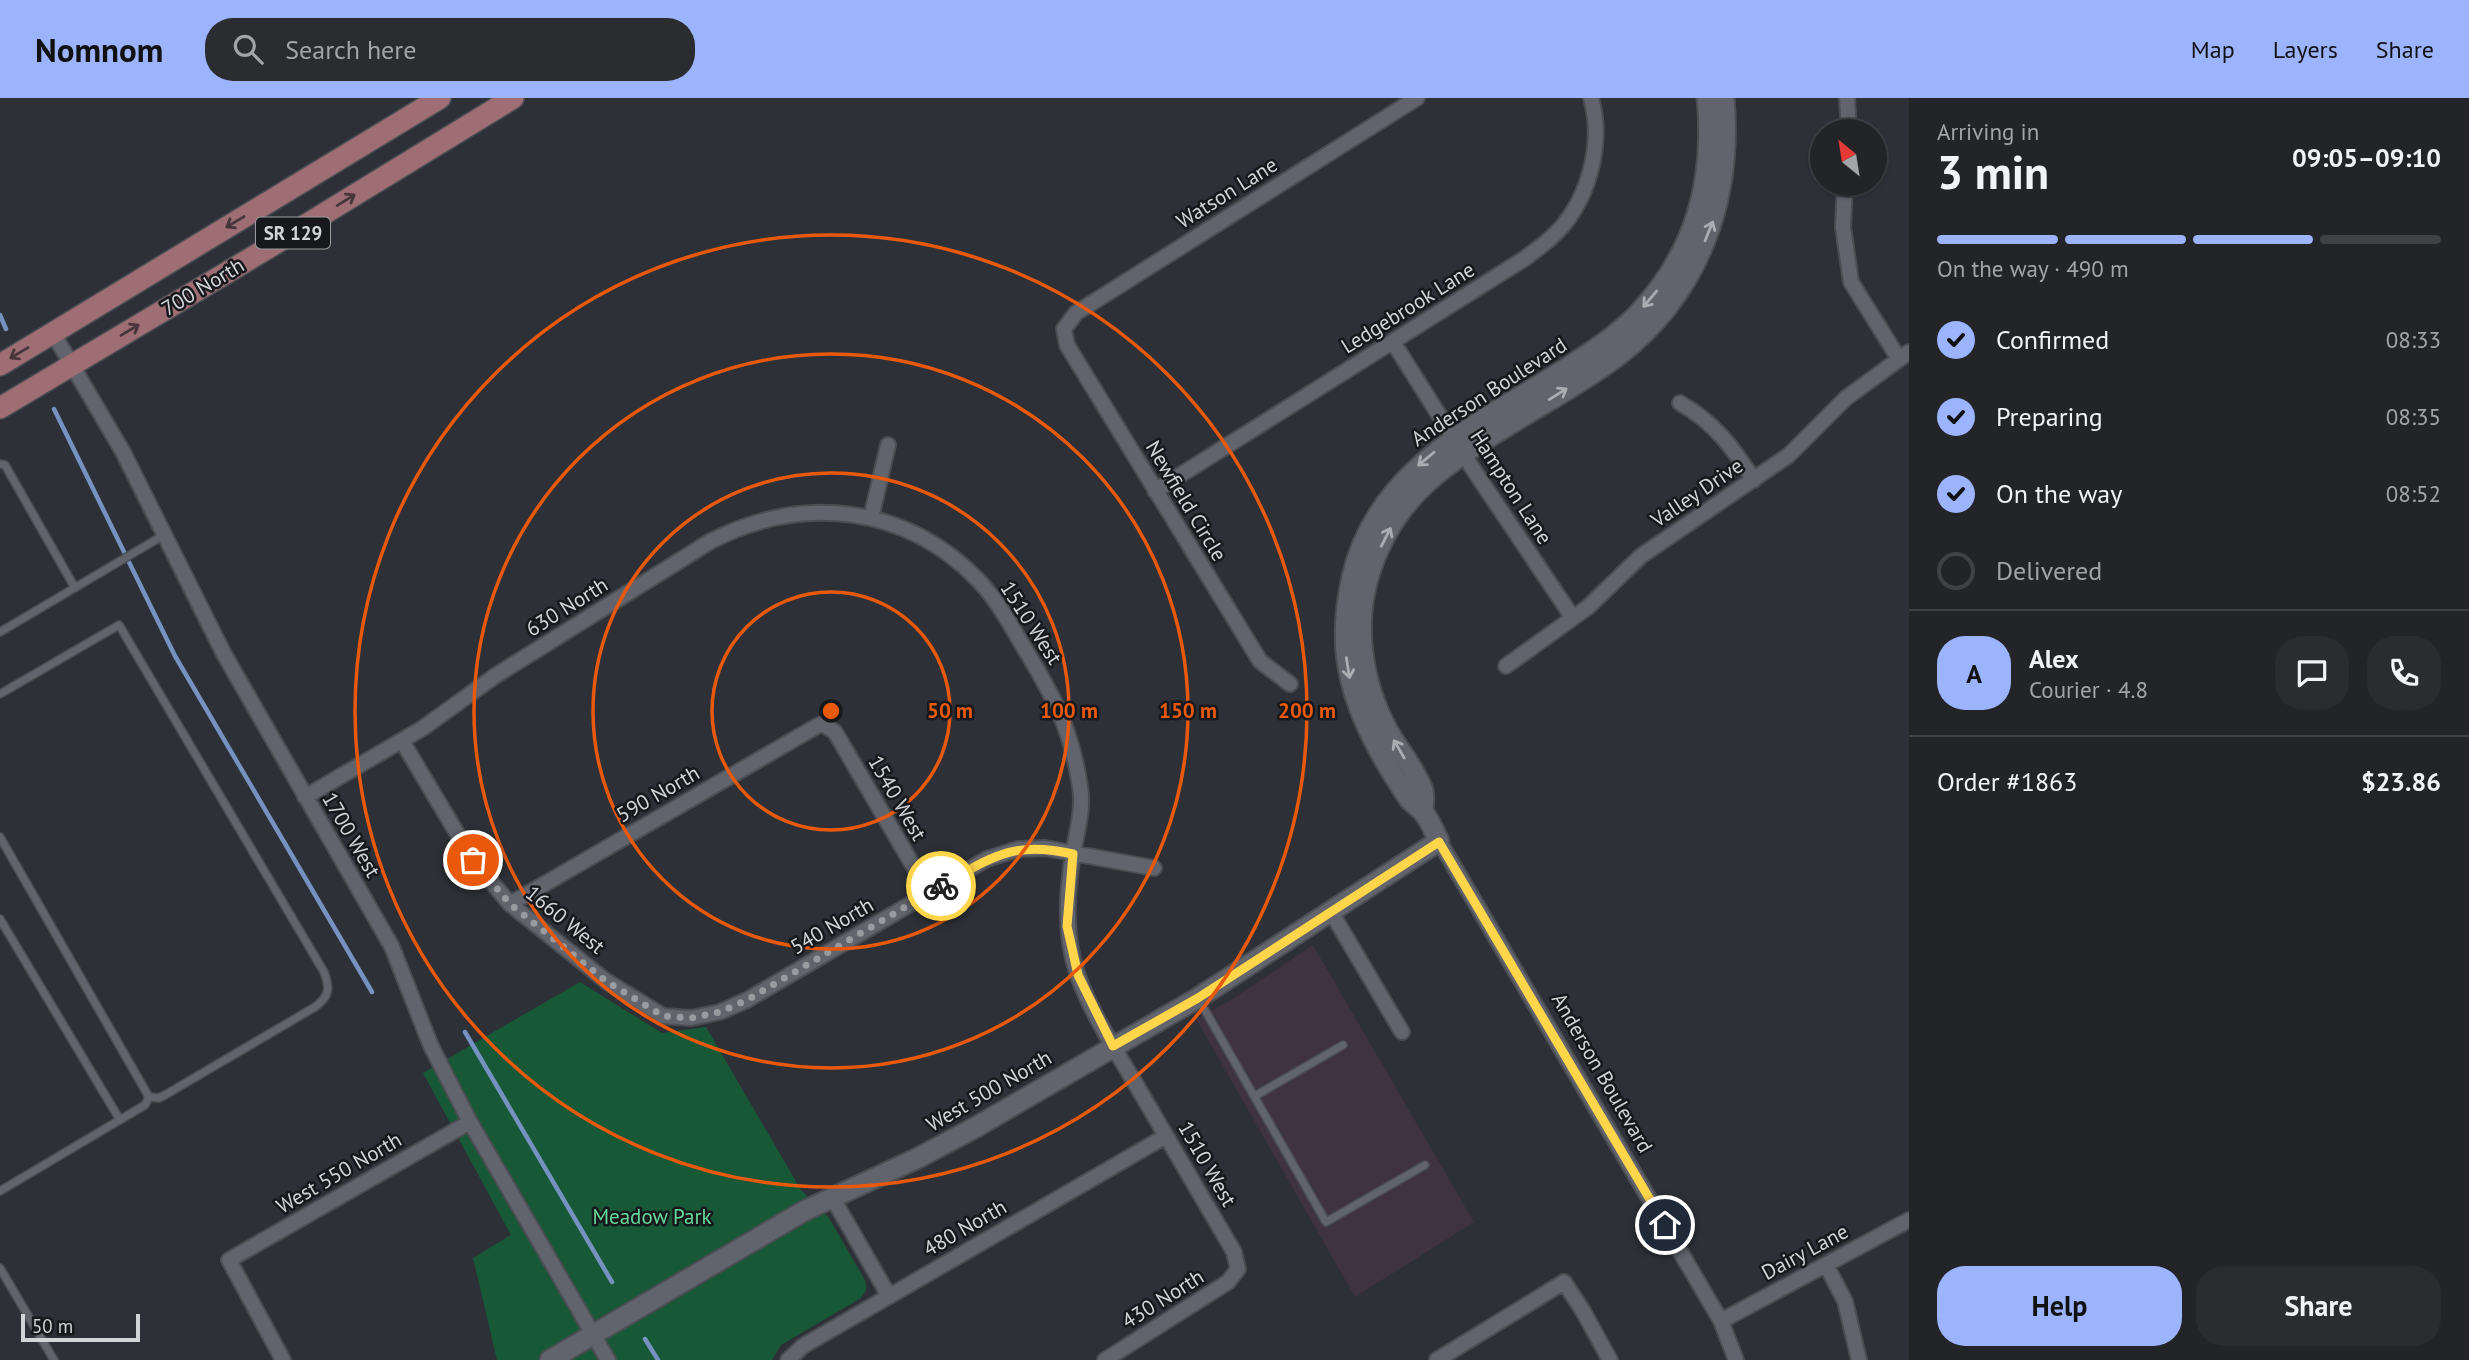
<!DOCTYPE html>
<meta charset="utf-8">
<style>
:root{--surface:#222428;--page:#2a2c30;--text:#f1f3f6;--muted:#a2a4a8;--line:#3f4145;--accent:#9cb4fd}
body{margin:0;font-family:"PT Sans",sans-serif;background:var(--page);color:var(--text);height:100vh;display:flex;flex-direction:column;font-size:26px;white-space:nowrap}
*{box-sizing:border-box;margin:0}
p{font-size:23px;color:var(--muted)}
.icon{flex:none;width:38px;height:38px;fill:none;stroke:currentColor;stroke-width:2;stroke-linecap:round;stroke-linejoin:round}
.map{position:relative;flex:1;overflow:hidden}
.sheet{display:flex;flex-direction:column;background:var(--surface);width:560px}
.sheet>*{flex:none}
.needle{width:46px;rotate:330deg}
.fabs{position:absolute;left:1810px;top:21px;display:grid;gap:14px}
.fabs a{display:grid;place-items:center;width:77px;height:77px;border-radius:50%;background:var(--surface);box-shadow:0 2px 5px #0004,0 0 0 2px var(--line);font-size:35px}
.scale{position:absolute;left:21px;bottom:18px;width:119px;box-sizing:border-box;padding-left:7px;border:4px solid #d2d4d8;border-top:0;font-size:19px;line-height:24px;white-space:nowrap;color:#d2d4d8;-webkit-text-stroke:5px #16181b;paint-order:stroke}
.pin{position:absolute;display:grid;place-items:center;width:60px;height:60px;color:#fff;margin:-30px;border:4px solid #fff;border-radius:50%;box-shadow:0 2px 7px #0007}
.courier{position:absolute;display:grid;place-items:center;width:70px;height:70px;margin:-35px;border:5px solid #ffd54a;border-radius:50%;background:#fff;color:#222;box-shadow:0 2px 9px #0007}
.head em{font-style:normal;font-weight:800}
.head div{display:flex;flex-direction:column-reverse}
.head{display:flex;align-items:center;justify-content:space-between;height:119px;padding:0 28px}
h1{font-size:46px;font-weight:800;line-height:52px}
.bar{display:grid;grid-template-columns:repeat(4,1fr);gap:10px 7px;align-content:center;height:84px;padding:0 28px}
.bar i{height:9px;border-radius:5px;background:var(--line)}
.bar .current{background:var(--accent)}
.bar p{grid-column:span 4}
.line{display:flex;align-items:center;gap:18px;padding:0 28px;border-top:2px solid var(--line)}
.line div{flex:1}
.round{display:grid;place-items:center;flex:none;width:74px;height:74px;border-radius:28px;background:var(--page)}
ol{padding:0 28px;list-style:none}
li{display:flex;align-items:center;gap:21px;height:77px}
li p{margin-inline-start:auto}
li .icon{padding:7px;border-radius:50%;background:var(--accent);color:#111;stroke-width:4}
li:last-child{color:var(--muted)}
li i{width:38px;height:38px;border:4px solid var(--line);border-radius:50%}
.cta{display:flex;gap:14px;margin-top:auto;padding:14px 28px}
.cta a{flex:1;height:80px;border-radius:28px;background:var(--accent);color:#111;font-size:28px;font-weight:800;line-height:80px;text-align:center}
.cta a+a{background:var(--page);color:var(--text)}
header{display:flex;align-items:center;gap:42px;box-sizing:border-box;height:98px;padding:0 35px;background:var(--accent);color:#111}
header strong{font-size:33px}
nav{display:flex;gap:38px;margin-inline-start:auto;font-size:24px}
.search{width:490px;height:63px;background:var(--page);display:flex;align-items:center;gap:18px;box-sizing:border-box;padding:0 24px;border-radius:28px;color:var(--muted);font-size:26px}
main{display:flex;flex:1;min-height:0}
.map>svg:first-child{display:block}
.commercial{fill:#3f3241}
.green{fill:#175837}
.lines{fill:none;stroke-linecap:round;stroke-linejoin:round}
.stream{stroke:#7592c1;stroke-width:4.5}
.service-casing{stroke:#4a4d52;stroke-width:10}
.minor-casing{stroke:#4a4d52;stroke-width:18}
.tertiary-casing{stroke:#4a4d52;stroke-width:23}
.primary-casing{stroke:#4a4d52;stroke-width:24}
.service{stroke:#61646c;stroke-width:7}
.minor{stroke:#61646c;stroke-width:14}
.tertiary{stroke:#61646c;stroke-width:19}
.primary{stroke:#9e6e74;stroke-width:21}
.oneway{stroke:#46363a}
.oneway2{stroke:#aaadb2}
.done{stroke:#989b9f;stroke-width:7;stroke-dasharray:0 12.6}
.route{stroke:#ffd54a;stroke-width:9}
.ring{fill:none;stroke:#e8590c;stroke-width:3.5}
.labels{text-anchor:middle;stroke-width:5;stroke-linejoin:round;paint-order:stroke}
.shield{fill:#16181b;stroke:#9a9c9f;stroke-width:2}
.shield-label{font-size:19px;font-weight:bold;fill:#d2d4d8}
.street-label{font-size:21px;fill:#d2d4d8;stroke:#16181b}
.park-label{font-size:21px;fill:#65da9a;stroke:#16181b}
.centre{fill:#e8590c;stroke:#16181b;stroke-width:3.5}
.ring-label{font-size:21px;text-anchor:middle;font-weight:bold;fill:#e8590c;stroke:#16181b;stroke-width:5;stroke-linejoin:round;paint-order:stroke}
</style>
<header>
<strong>Nomnom</strong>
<div class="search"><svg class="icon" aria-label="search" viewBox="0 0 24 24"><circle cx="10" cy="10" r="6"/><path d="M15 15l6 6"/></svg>Search here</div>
<nav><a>Map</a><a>Layers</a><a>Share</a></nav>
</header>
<main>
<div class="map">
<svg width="1909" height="1262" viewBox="0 0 1909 1262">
<rect width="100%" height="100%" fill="#2d3036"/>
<path class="commercial" d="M1313 847 1474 1124 1355 1199 1196 921 1231 902Z"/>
<path class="green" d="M580 884 662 935 706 929 801 1092 829 1120 866 1184V1193L861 1200 781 1247 772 1262H497L473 1160 511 1137 423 975Z"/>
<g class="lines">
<path class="stream" d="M0 217 6 231
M54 311 175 558 372 894
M465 934 612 1184
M645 1241 658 1262"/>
<g class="service-casing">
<path id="service" d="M0 366 5 367 75 490
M0 534 164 437
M0 596 119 527 324 874C330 890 330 898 315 909L165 997 159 1000 149 999
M0 739 149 999 145 1007 0 1093
M0 821 120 1022
M1198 900 1326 1124 1425 1067
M1255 998 1343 947
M0 1170 54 1262"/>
</g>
<g class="minor-casing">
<path id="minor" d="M1847 0 1849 33
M1845 86 1843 129 1851 184 1899 261
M53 235 123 354 224 556 392 849 431 948 470 1024 608 1262
M1393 244 1473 371 1573 520
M1680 305C1715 325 1732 349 1754 382
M1155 393 1524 161C1539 150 1554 139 1565 125 1591 92 1603 41 1591 0
M871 420 888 347
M1506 568 1588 509 1641 458 1789 357 1846 300 1909 254
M1290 586 1260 563 1067 247 1064 231 1076 215 1417 0
M402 643 473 762 510 806 606 883 663 918 691 920 720 914 747 902 987 761 1018 751 1045 750 1154 770
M305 699 423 630 495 578 711 443C803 396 906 407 979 483 997 502 1010 526 1023 548 1053 597 1072 632 1080 689 1084 711 1076 736 1073 757 1066 797 1064 839 1078 878 1092 917 1117 954 1138 990 1170 1045 1202 1099 1234 1154L1238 1171 1228 1184 1105 1262
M1439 743 1721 1223 1736 1262
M510 806 817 628 823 626 835 634 929 795
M1330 812 1402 934
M832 1099 889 1198
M1826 1167 1845 1203 1859 1262
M1721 1223 1909 1122
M283 1262 229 1162 470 1024
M788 1262 803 1248 1166 1038
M1437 1262 1564 1184 1583 1213 1610 1262"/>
</g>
<g class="tertiary-casing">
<path id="tertiary" d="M1423 713C1423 706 1425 698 1423 692 1415 671 1399 652 1388 633 1362 585 1353 526 1370 474 1394 399 1444 367 1507 328 1544 305 1584 284 1619 257 1700 194 1733 100 1724 0
M550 1262 804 1113 918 1060 976 1029 1198 900 1439 743C1434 733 1429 719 1421 712 1417 708 1413 706 1409 701 1385 666 1361 625 1351 583 1342 548 1344 514 1352 479 1377 367 1486 323 1573 266 1595 251 1617 237 1636 218 1695 156 1715 84 1707 0"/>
</g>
<g class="primary-casing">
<path id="primary" d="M0 267 440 0
M0 310 273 147 513 0"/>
</g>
<use href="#service" class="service"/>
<use href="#minor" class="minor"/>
<use href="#tertiary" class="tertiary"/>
<use href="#primary" class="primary"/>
</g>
<defs><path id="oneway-shaft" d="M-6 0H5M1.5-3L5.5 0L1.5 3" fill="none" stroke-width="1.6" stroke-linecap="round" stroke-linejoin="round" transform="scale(1.75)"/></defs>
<g class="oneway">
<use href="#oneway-shaft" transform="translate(346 102) rotate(-32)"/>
<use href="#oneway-shaft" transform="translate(235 124) rotate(149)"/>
<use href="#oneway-shaft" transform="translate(130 232) rotate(-31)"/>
<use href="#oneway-shaft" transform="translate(19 255) rotate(149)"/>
</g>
<g class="oneway2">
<use href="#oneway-shaft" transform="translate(1709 133) rotate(-68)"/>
<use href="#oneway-shaft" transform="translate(1650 201) rotate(130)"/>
<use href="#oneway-shaft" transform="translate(1558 296) rotate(-32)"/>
<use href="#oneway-shaft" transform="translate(1426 361) rotate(140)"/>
<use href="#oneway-shaft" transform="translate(1386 439) rotate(-63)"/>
<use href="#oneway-shaft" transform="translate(1348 570) rotate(81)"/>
<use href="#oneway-shaft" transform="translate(1399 651) rotate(-120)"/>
</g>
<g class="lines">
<path class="done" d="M473 762 510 806 606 883 663 918 691 920 720 914 747 902 941 788"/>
<path class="route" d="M941 788C992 759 1013 742 1073 756L1067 828 1078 877 1113 948 1198 900 1439 744 1665 1127"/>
</g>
<g class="ring">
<circle cx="831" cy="613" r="119"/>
<circle cx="831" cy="613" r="238"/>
<circle cx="831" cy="613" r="357"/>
<circle cx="831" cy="613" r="476"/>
</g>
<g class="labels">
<rect class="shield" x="256" y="119.5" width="74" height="31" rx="5"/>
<g class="shield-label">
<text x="293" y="142">SR 129</text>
</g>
<g class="street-label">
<text transform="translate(1227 95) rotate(-32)" y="7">Watson Lane</text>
<text transform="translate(203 189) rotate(-31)" y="7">700 North</text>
<text transform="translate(1408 210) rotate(-32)" y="7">Ledgebrook Lane</text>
<text transform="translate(1489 294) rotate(-33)" y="7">Anderson Boulevard</text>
<text transform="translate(1511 389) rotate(57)" y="7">Hampton Lane</text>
<text transform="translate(1697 395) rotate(-34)" y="7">Valley Drive</text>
<text transform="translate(1186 403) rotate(59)" y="7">Newfield Circle</text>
<text transform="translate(567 509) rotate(-32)" y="7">630 North</text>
<text transform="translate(1031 525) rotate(57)" y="7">1510 West</text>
<text transform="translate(658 696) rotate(-30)" y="7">590 North</text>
<text transform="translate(897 700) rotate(60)" y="7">1540 West</text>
<text transform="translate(351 737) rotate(60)" y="7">1700 West</text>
<text transform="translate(565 822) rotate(39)" y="7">1660 West</text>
<text transform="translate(832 828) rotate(-30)" y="7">540 North</text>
<text transform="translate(1602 975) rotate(60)" y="7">Anderson Boulevard</text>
<text transform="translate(989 993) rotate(-30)" y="7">West 500 North</text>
<text transform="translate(1207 1066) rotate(60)" y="7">1510 West</text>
<text transform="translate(339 1075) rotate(-30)" y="7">West 550 North</text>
<text transform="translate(965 1130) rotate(-30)" y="7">480 North</text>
<text transform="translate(1805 1154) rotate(-28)" y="7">Dairy Lane</text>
<text transform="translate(1163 1201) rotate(-32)" y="7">430 North</text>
</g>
<g class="park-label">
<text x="652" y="1126">Meadow Park</text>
</g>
</g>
<circle cx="831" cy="613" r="10" class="centre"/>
<g class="ring-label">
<text x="950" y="620">50 m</text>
<text x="1069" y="620">100 m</text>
<text x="1188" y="620">150 m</text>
<text x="1307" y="620">200 m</text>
</g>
</svg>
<div class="fabs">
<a><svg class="needle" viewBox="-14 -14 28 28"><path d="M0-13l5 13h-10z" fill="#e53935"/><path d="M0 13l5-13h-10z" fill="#a2a4a8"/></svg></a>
</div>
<div class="scale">50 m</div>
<div class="pin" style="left:473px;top:762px;background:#ea580c"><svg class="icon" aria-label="bag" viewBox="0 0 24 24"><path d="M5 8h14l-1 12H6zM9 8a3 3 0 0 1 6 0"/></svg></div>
<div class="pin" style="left:1665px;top:1127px;background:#1f2937"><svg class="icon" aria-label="home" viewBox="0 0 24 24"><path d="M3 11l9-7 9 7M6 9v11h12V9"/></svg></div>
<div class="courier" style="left:941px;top:788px"><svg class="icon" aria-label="bike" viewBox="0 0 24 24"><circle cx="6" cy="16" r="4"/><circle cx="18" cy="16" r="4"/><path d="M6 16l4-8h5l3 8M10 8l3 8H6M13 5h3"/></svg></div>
</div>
<section class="sheet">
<div class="head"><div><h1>3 min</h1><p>Arriving in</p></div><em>09:05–09:10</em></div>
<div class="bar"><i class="current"></i><i class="current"></i><i class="current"></i><i></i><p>On the way · 490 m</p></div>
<ol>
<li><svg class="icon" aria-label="check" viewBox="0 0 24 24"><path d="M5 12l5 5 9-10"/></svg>Confirmed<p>08:33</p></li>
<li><svg class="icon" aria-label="check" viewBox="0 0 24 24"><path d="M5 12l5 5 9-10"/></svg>Preparing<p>08:35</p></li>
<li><svg class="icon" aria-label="check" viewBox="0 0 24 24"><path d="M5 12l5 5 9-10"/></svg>On the way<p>08:52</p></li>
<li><i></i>Delivered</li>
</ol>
<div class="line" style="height:126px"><b class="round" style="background:var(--accent);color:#111">A</b><div><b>Alex</b><p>Courier · 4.8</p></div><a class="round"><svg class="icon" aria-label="chat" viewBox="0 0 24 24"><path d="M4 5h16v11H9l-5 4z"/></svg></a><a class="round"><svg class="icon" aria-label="phone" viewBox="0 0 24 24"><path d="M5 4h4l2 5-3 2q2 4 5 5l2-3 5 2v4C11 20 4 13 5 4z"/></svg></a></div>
<div class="line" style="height:91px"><div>Order #1863</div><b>$23.86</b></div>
<div class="cta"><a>Help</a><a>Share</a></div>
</section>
</main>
